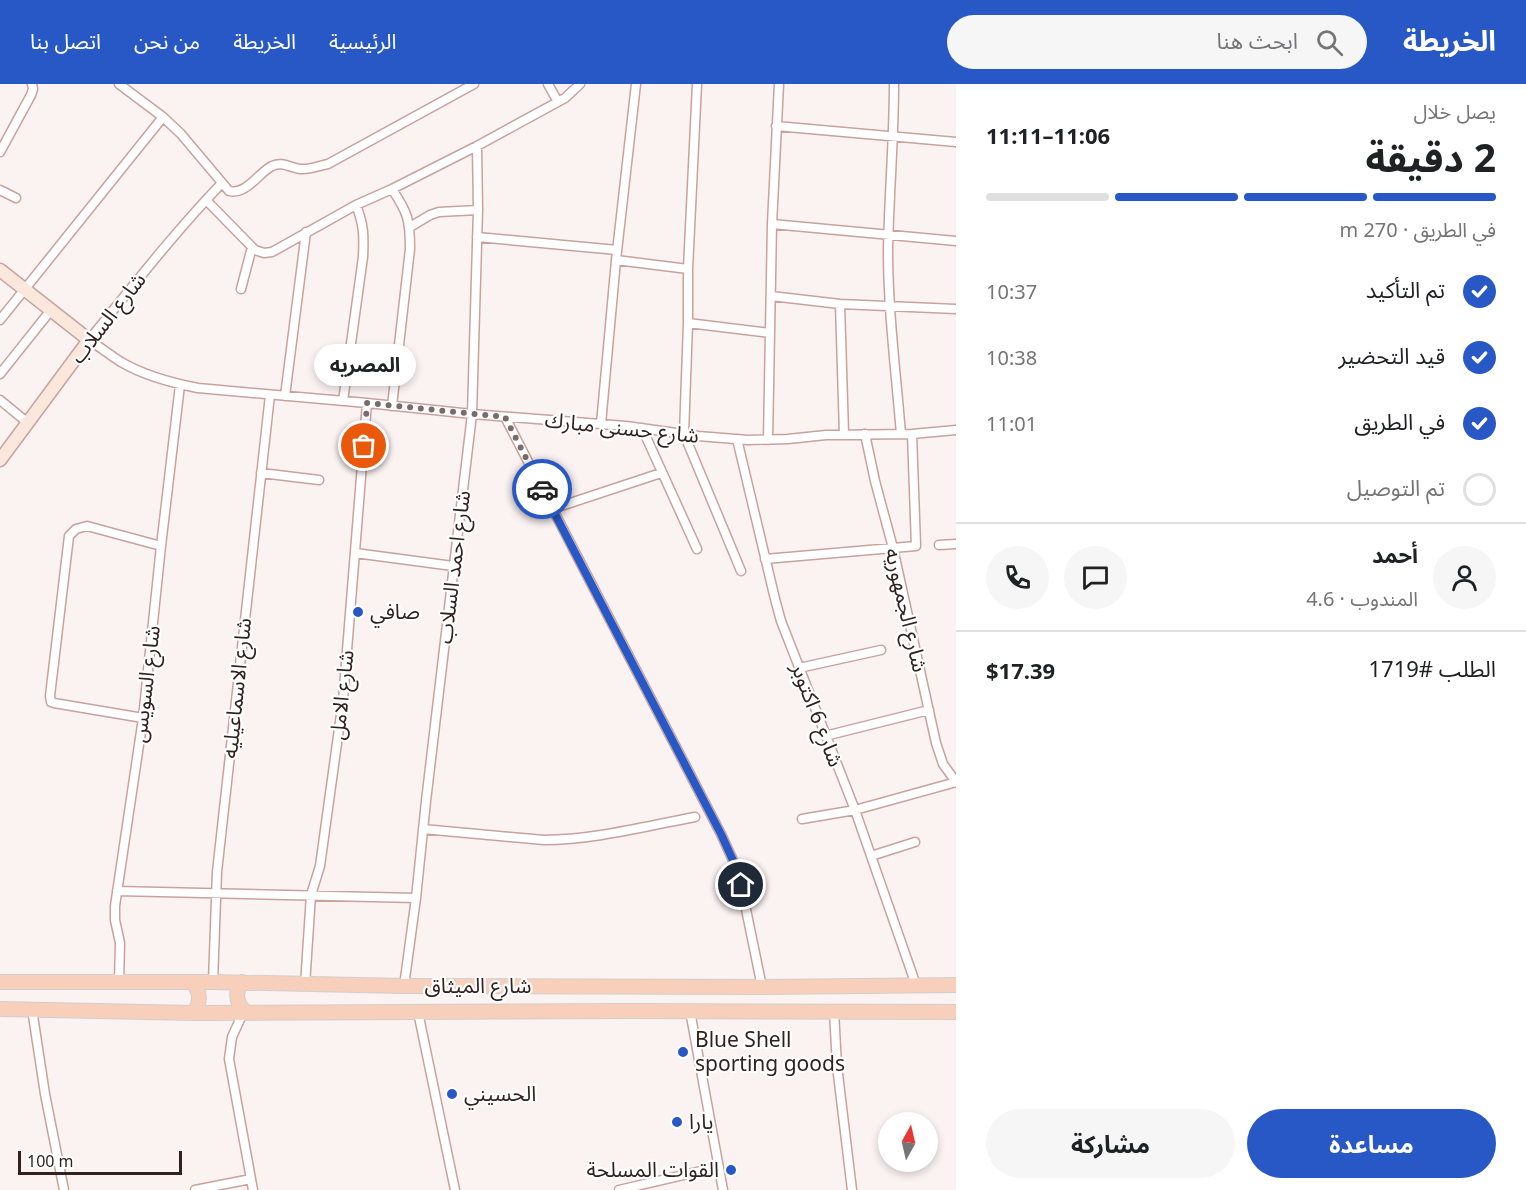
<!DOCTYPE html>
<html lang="ar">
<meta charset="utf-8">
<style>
:root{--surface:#fff;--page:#f6f6f6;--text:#202124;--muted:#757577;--line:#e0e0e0;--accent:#2858c6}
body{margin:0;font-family:"Noto Sans","Noto Sans Arabic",sans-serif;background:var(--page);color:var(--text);direction:rtl;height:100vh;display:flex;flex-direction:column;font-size:22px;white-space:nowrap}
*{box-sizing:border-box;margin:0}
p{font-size:20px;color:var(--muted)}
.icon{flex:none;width:33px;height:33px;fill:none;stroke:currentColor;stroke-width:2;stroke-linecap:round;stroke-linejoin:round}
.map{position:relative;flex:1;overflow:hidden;direction:ltr}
.sheet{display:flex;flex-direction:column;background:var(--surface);width:570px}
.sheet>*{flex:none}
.needle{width:39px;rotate:8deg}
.buttons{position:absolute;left:878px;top:1028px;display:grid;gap:12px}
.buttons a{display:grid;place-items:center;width:60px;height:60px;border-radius:50%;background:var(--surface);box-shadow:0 3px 9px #0003;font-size:30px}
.scale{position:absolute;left:18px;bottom:15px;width:164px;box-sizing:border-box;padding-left:6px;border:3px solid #312220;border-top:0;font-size:16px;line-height:21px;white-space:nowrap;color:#312220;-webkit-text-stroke:4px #fff;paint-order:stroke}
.pin{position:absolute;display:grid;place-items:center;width:51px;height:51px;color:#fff;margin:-26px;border:3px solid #fff;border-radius:50%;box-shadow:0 2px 6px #0007}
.courier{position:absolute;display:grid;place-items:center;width:60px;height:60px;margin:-30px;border:4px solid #2858c6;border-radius:50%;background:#fff;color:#222;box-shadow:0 2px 8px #0007}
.bubble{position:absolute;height:42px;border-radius:21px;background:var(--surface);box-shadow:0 3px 9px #0003;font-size:20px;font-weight:700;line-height:42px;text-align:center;direction:rtl}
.summary em{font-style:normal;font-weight:700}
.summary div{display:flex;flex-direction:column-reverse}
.summary{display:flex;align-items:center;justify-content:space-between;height:102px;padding:0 30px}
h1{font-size:39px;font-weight:700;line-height:45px}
.bar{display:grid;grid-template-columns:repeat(4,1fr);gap:9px 6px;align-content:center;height:72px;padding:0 30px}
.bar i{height:8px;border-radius:4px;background:var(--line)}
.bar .on{background:var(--accent)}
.bar p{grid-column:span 4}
.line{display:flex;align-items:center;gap:15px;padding:0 30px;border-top:2px solid var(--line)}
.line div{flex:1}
.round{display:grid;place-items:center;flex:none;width:63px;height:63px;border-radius:32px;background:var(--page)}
ol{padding:0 30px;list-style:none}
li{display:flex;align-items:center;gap:18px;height:66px}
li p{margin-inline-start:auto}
li .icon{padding:6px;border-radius:50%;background:var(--accent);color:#fff;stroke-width:4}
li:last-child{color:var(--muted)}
li i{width:33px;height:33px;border:3px solid var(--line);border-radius:50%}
.cta{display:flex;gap:12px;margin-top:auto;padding:12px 30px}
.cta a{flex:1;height:69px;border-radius:36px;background:var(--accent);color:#fff;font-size:24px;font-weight:700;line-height:69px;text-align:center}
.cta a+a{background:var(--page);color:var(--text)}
header{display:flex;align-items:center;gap:36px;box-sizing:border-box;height:84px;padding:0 30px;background:var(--accent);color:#fff}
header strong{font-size:28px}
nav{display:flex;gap:33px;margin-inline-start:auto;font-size:21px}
.search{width:420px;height:54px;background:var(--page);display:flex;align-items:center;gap:15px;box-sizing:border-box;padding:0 21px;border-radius:33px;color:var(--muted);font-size:22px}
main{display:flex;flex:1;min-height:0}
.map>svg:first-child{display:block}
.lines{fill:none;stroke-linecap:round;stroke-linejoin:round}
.street-casing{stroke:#c9a29e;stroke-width:11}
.secondary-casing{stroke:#c9a29e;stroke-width:15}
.primary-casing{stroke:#d2cece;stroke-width:16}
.street{stroke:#fff;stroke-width:8}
.secondary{stroke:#fbe7dc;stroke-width:12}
.primary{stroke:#f7cfba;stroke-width:14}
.done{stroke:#786b6a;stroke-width:6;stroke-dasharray:0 10.8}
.route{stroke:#2858c6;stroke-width:8}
.poi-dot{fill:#2858c6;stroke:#fff;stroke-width:2}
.labels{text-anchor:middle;stroke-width:4.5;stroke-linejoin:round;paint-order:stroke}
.street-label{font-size:21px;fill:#312220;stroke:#fff}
.poi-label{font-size:21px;fill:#312220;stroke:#fff;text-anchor:start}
</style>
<header>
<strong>الخريطة</strong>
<div class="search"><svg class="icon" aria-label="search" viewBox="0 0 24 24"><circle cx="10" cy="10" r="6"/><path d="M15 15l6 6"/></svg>ابحث هنا</div>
<nav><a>الرئيسية</a><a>الخريطة</a><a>من نحن</a><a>اتصل بنا</a></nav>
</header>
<main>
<section class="sheet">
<div class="summary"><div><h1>2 دقيقة</h1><p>يصل خلال</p></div><em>11:06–11:11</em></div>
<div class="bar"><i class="on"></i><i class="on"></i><i class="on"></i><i></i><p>في الطريق · 270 m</p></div>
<ol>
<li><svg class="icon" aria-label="check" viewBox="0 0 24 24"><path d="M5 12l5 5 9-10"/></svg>تم التأكيد<p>10:37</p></li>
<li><svg class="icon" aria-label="check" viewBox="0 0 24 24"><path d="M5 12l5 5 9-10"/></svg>قيد التحضير<p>10:38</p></li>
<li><svg class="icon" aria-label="check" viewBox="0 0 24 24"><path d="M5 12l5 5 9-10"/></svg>في الطريق<p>11:01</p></li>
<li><i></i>تم التوصيل</li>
</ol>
<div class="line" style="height:108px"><a class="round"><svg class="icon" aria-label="person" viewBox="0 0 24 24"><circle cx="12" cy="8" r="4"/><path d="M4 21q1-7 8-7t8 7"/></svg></a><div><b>أحمد</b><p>المندوب · 4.6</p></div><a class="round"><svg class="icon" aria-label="chat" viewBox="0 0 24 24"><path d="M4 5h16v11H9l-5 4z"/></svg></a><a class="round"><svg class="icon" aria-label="phone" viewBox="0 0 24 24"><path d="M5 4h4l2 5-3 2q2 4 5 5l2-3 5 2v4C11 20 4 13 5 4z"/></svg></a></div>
<div class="line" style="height:78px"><div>الطلب #1719</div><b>$17.39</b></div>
<div class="cta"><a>مساعدة</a><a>مشاركة</a></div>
</section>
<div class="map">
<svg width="956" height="1106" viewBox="0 0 956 1106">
<rect width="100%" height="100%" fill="#fbf2f2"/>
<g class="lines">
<g class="street-casing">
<path id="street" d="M119 0 163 33 181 50 229 107C247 111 258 89 272 82 283 77 290 84 300 85 309 86 318 82 328 80L474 0
M548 0 558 18
M697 0 688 185V239L684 350 741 487
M894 0C894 55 889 111 888 166 888 227 896 289 901 350
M776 42 956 58
M0 68 31 11 33 5 32 0
M222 99C174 149 133 202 89 256 100 263 110 271 121 278 145 292 172 299 198 304L367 319 472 330 626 342 698 352 748 356 788 355 826 351 912 350 956 346
M0 106 16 114
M206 116 255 166 264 169 272 168 356 121 392 105 477 62 565 14 580 0
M772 140 956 157
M410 143 430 131 439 128 478 126
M477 153 617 166
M616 176 688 185
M241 205 252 163
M771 212 840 220 956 225
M840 220 844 350
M0 236 163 33
M688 239 770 249
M0 290 51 226
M285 312 306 148
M0 316 28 339
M343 317 363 173C364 152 364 141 356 121
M392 322 410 165C410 136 408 129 392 105
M505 333 721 750 736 783 741 801 762 903
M601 340 616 176 636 0
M642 344 697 465
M865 350 875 397 893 464 936 659 943 680 956 698
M737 355 775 515 781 537 855 726 916 901
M768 356 772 140 779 0
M261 389 319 396
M552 425 661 389
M939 461 956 460
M355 469 453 482
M765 475 916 462 912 350
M799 584 881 566
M143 634 54 619 51 618 50 612 69 452 76 445 87 442 161 462
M825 652 929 626
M802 735 855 726 956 698
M423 745 544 756C594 756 646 742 695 733
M871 772 915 758
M117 807 416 814
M119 898 120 859 115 836V822L143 634 161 462 180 301
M213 898 217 788 270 311
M305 901 311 811 320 782 343 616 367 319
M404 902 416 814 426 717 472 330 478 126 477 62
M32 925 45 1010 64 1106
M690 927 723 1106
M834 927 837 982 852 1106
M418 928 455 1106
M243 929 232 953 229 975 253 1106
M195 1106 251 1095
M619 1106 718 1083"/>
</g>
<g class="secondary-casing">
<path id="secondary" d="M0 186 89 256 0 376"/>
</g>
<g class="primary-casing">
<path id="primary" d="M0 898H213L404 902 762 903 956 901
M192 898C201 908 201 917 194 929
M242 898C234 910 236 919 246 929
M0 925 194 929 630 927 956 928"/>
</g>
<use href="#street" class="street"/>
<use href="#secondary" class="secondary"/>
<use href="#primary" class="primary"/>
</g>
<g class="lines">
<path class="done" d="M364 362 367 319 505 333 542 405"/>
<path class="route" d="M542 405 721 750 736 783 741 801"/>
</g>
<g class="poi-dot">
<circle cx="358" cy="528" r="6"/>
<circle cx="683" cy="968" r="6"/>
<circle cx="452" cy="1010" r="6"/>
<circle cx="677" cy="1038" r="6"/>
<circle cx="731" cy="1086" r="6"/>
</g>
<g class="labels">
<g class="street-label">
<text transform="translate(108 234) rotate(-52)" y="7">شارع السلاب</text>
<text transform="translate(622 344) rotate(6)" y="7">شارع حسنى مبارك</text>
<text transform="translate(454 483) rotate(-83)" y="7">شارع احمد السلاب</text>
<text transform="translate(906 526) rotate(77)" y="7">شارع الجمهوريه</text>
<text transform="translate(146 600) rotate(-83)" y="7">شارع السويس</text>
<text transform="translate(237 604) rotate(-84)" y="7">شارع الاسماعيليه</text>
<text transform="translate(342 611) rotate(-84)" y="7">شارع الامل</text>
<text transform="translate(817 631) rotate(69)" y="7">شارع 6 اكتوبر</text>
<text x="478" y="909">شارع الميثاق</text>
</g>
<g class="poi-label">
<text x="370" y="535">صافي</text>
<text x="695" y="963">Blue Shell<tspan x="695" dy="24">sporting goods</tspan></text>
<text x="464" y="1017">الحسيني</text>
<text x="689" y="1045">يارا</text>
<text x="719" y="1093" text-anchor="end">القوات المسلحة</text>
</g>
</g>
</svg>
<div class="buttons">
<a><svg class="needle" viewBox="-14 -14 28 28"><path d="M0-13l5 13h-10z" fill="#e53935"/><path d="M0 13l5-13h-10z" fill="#757577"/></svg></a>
</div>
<div class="scale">100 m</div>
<div class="pin" style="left:364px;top:362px;background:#ea580c"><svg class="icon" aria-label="bag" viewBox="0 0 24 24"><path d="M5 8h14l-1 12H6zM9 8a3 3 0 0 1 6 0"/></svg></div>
<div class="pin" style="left:741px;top:801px;background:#1f2937"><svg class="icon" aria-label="home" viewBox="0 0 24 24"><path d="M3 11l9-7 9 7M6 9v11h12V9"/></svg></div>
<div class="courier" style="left:542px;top:405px"><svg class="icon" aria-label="car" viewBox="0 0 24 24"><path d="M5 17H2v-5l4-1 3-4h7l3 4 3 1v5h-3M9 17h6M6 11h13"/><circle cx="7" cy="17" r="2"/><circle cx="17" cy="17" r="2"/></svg></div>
<div class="bubble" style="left:314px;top:260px;width:102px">المصريه</div>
</div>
</main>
